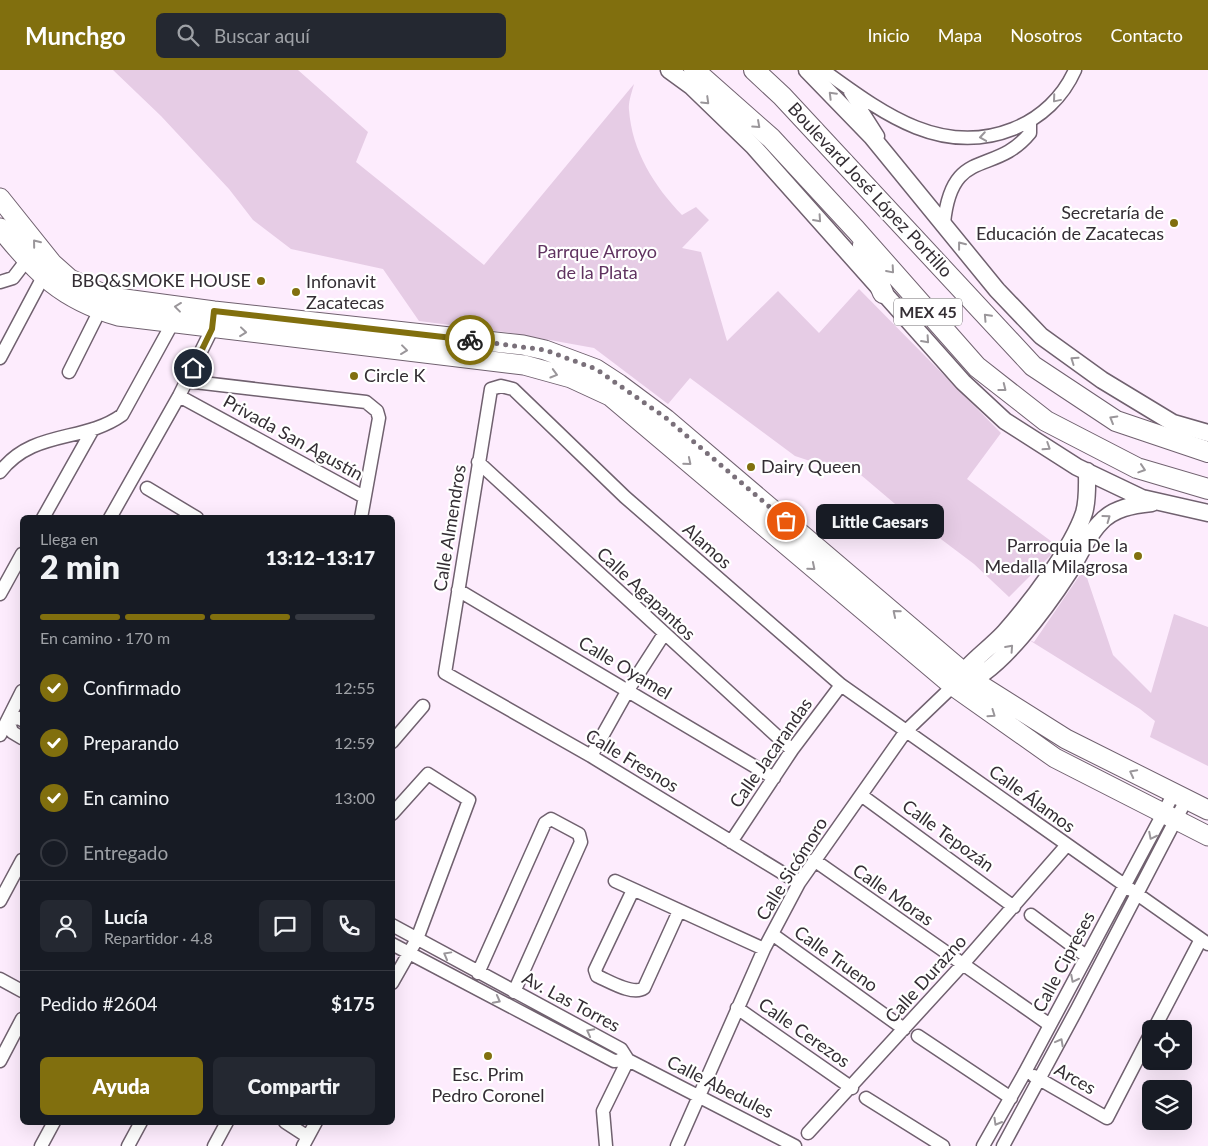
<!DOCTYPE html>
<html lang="es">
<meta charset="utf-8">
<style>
:root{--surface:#171b24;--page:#242831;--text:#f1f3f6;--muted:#9ea1a6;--line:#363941;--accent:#816f0e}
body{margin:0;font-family:Lato,sans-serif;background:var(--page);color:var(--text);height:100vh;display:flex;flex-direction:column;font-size:19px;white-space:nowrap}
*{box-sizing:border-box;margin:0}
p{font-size:16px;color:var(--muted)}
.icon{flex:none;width:28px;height:28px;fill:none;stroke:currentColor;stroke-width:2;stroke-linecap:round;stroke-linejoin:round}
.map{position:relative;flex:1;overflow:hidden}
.drawer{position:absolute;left:20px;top:445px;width:375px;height:610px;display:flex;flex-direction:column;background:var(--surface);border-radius:8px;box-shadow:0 5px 20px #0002}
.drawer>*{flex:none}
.buttons{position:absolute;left:1142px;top:950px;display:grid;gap:10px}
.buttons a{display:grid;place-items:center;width:50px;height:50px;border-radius:8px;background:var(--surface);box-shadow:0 5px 20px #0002;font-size:25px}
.pin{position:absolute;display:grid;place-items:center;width:42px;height:42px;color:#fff;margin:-21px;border:2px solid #fff;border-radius:50%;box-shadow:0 1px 5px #0007}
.courier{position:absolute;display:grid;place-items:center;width:50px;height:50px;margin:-25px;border:4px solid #816f0e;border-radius:50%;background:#fff;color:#222;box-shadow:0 1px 6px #0007}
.bubble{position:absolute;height:35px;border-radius:8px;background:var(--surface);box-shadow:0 5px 20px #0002;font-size:16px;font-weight:800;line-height:35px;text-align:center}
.summary em{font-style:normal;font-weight:800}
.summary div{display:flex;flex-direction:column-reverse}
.summary{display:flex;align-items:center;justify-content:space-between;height:85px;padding:0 20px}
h1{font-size:32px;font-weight:800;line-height:38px}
.bar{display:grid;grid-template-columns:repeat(4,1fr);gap:8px 5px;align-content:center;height:60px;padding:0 20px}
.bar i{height:6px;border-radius:4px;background:var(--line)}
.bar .on{background:var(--accent)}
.bar p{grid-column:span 4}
.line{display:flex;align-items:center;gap:12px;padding:0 20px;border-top:1px solid var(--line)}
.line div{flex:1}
.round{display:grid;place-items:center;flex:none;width:52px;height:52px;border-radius:8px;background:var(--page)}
ol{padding:0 20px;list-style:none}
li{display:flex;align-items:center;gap:15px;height:55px}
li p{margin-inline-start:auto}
li .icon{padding:5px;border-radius:50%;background:var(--accent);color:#fff;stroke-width:4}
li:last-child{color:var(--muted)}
li i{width:28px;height:28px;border:2px solid var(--line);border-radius:50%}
.button{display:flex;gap:10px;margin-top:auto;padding:10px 20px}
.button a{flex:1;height:58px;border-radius:8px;background:var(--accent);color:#fff;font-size:20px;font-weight:800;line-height:58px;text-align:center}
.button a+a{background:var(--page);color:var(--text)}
header{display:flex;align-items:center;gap:30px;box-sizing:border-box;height:70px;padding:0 25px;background:var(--accent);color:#fff}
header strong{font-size:24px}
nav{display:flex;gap:28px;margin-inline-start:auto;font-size:18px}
.search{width:350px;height:45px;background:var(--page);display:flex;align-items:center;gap:12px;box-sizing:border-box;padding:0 18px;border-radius:8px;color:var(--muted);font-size:19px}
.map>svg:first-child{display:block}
.green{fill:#e6cce5}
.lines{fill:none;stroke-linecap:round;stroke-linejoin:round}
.minor-casing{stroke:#70616f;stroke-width:15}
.tertiary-casing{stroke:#70616f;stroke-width:19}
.secondary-casing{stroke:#70616f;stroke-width:21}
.primary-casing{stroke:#70616f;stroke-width:22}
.minor{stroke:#fff;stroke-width:12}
.tertiary{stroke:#fff;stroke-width:16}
.secondary{stroke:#fff;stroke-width:19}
.primary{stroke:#fff;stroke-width:20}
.oneway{stroke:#9a969a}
.done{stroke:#7a707a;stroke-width:5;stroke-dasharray:0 9}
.route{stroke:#816f0e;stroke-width:6}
.poi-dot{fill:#816f0e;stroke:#fff;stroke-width:2}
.labels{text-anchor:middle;stroke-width:4.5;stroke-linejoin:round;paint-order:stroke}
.shield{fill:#fff;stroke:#716d71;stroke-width:1}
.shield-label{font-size:16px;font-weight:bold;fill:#342e34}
.street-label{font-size:18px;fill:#342e34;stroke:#fff}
.poi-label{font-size:18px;fill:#342e34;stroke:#fff;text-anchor:end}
.park-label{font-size:18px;fill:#603360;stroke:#fff}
</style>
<header>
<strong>Munchgo</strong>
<div class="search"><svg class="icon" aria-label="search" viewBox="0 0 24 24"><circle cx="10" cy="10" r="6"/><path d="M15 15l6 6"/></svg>Buscar aquí</div>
<nav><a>Inicio</a><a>Mapa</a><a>Nosotros</a><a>Contacto</a></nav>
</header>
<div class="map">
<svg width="1208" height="1076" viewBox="0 0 1208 1076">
<rect width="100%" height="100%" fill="#fdecfd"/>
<path class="green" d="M113 0H298L368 62 356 92 484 195 634 14C632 22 628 32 629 40 632 81 654 116 682 145L696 137 709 150 682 178 701 182 727 271 778 221 819 263 859 219 1001 363 967 409 1059 477 1009 527 974 494 901 439 848 394 813 392 795 386 690 308 668 334 594 278 511 263 419 251 383 199 291 179 253 150 229 119 161 46Z
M1084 499 1113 585 1151 623 1174 544 1208 557V696L1150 667 1155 651 1140 639 1029 570 1034 572Z"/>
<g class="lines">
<g class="minor-casing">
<path id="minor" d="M823 0C880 41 940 88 1013 59 1041 48 1063 27 1075 0
M850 22 878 66
M944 153C952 75 994 107 1030 63V52
M0 212 13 208 26 191
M0 288 43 207
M69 302 100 240
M186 311 366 332 377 341 379 348 361 448
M179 326 364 427
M478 392 792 680
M0 402C33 359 83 373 122 345L172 254
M147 418 197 448
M43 448 93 359
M110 448 179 326 212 259 213 251
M458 520 774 708
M0 524 22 484
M8 650 12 662 22 668
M8 650 19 648 22 650
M0 665 22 621
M392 672 423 636
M591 686 628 620 664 564
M861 725 1014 837
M392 744 428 704 469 730 417 869 392 913
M731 772 792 680 841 615
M814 790 1050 955
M615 811 764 879
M799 813 591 686 445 603 491 319 501 316 513 319 625 427 841 615 1208 874
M633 820 595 900 597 906C609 911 633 926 644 918L679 841
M0 831 22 790
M1031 845 1086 886
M392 855 621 979 628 990
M772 864 904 959
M392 874 614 991 628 990 795 1076
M478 903 545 753 551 749 579 764 581 772 514 922
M0 909 22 921
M737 938 852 1018
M1154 959 1201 869
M918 966 1011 1028
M0 991 22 949
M1034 1006 1107 1048 1151 963
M866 1028 943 1076
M285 1052 308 1067
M808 1063 962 895 1066 776
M41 1076 54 1052
M128 1076 141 1052
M214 1076 227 1052
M303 1076 316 1052
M606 1076 603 1041 628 990
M677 1076 764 879 799 813 906 661 953 616
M983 1076 1025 1002 1174 723
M1003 1076 1077 939 1186 730"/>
</g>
<g class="tertiary-casing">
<path id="tertiary" d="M669 0 691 16 753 76 963 312 1005 351 1077 397 1142 428 1208 443
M807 0 872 67 997 220 1041 266 1102 310 1173 353 1208 363
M955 612C968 593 988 580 1004 563 1029 535 1072 479 1084 443 1088 430 1087 415 1087 401
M962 614C998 605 1049 533 1069 502 1079 487 1087 466 1100 453 1113 438 1133 435 1152 433"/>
</g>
<g class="secondary-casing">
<path id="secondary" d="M0 128 52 193 70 209 110 227 214 241 523 275 545 280 596 299 619 314 666 349 974 611 1066 669 1208 740
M0 158C36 203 61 229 118 246L524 295 571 308 610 326 953 616 1055 688 1208 766"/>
</g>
<g class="primary-casing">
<path id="primary" d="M694 0 771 68 856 160 977 297 1046 351 1137 398 1208 419
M754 0 782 26 1033 296 1116 351 1208 382
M863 175 883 223"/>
</g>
<use href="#minor" class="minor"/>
<use href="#tertiary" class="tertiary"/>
<use href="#secondary" class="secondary"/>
<use href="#primary" class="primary"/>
</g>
<defs><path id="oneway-chevron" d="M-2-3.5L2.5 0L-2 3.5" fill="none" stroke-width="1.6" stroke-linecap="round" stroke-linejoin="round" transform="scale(1.25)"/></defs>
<g class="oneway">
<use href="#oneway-chevron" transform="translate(832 25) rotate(-135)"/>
<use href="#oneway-chevron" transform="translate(1056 29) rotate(130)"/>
<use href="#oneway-chevron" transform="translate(706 31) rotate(44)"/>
<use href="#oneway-chevron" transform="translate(757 55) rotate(42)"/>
<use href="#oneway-chevron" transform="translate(983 67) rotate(171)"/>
<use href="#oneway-chevron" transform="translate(818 149) rotate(48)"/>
<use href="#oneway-chevron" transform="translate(36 173) rotate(-129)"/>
<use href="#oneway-chevron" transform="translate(961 175) rotate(-128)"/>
<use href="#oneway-chevron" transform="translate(891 200) rotate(49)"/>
<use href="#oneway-chevron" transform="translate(178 237) rotate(-173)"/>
<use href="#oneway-chevron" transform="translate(987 247) rotate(-133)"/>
<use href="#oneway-chevron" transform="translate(243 262) rotate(6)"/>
<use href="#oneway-chevron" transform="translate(926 270) rotate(48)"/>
<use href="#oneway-chevron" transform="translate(404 280) rotate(7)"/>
<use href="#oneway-chevron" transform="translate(1074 290) rotate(-145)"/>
<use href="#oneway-chevron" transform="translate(554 304) rotate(16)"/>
<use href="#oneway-chevron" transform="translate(1003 318) rotate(38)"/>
<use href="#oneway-chevron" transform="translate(1113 349) rotate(-150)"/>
<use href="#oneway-chevron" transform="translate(1047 377) rotate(33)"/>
<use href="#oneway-chevron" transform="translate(688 392) rotate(40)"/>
<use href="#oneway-chevron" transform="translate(1142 399) rotate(18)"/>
<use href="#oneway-chevron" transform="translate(1107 448) rotate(-36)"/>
<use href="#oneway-chevron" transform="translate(812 497) rotate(40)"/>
<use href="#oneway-chevron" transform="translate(896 543) rotate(-140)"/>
<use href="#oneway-chevron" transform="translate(1010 578) rotate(-48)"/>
<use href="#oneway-chevron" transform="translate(992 644) rotate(35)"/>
<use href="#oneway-chevron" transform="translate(1133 703) rotate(-153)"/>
<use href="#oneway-chevron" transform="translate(1152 766) rotate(117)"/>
<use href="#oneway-chevron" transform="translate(447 885) rotate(-151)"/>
<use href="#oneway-chevron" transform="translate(1074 909) rotate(117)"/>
<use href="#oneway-chevron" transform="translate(497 930) rotate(28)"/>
<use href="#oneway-chevron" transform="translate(590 962) rotate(-152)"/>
<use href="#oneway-chevron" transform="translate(1060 972) rotate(-62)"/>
<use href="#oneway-chevron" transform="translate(997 1052) rotate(120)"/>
</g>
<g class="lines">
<path class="done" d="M470 270 545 280 596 299 666 348 786 451"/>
<path class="route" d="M193 298 212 259 214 241 470 270"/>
</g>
<g class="poi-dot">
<circle cx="1174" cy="153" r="5"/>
<circle cx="261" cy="211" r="5"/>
<circle cx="296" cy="222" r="5"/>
<circle cx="354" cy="306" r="5"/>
<circle cx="751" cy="397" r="5"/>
<circle cx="1138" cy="486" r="5"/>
<circle cx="488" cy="986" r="5"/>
</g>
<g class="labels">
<rect class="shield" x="894" y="228.5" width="68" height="27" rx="4"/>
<g class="shield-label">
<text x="928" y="248">MEX 45</text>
</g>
<g class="street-label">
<text transform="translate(870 120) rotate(47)" y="6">Boulevard José López Portillo</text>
<text transform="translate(293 368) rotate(29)" y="6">Privada San Agustín</text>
<text transform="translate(450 458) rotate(-81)" y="6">Calle Almendros</text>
<text transform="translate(707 476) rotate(42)" y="6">Alamos</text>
<text transform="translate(646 524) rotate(43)" y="6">Calle Agapantos</text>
<text transform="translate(625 598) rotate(31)" y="6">Calle Oyamel</text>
<text transform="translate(771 683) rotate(-55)" y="6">Calle Jacarandas</text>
<text transform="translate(632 691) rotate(31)" y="6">Calle Fresnos</text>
<text transform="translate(1032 729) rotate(36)" y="6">Calle Álamos</text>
<text transform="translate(948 766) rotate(36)" y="6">Calle Tepozán</text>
<text transform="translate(792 799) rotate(-58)" y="6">Calle Sicómoro</text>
<text transform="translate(893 825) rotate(35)" y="6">Calle Moras</text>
<text transform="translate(836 889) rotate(36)" y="6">Calle Trueno</text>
<text transform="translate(1064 892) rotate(-62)" y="6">Calle Cipreses</text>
<text transform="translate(926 909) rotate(-48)" y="6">Calle Durazno</text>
<text transform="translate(571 932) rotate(28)" y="6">Av. Las Torres</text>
<text transform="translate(804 963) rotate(35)" y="6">Calle Cerezos</text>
<text transform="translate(1075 1009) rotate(30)" y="6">Arces</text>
<text transform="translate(720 1017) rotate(27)" y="6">Calle Abedules</text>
</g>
<g class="poi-label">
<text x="1164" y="149">Secretaría de<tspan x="1164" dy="21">Educación de Zacatecas</tspan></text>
<text x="251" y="217">BBQ&amp;SMOKE HOUSE</text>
<text x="306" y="218" text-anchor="start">Infonavit<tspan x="306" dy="21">Zacatecas</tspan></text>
<text x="364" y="312" text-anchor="start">Circle K</text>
<text x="761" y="403" text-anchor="start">Dairy Queen</text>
<text x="1128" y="482">Parroquia De la<tspan x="1128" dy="21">Medalla Milagrosa</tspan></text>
<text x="488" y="1011" text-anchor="middle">Esc. Prim<tspan x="488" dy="21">Pedro Coronel</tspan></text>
</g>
<g class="park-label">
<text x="597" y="188">Parrque Arroyo<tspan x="597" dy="21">de la Plata</tspan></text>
</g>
</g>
</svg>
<div class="buttons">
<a><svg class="icon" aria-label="locate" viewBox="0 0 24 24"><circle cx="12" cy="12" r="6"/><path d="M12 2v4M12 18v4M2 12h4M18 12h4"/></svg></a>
<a><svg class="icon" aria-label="layers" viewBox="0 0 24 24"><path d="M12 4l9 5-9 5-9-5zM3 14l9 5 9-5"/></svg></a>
</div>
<div class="pin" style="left:786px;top:451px;background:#ea580c"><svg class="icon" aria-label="bag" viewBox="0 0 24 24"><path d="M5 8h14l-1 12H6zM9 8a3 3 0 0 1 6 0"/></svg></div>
<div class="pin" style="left:193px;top:298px;background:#1f2937"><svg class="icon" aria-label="home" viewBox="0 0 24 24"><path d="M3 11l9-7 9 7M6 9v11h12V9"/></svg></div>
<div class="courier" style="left:470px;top:270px"><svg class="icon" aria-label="bike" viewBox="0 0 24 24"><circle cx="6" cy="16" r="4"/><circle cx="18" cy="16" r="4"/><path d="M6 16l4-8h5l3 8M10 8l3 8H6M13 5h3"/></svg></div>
<div class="bubble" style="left:816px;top:434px;width:128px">Little Caesars</div>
<section class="drawer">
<div class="summary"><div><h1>2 min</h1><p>Llega en</p></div><em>13:12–13:17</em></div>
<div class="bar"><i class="on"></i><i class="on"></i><i class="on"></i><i></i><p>En camino · 170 m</p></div>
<ol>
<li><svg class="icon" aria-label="check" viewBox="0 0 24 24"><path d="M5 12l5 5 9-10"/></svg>Confirmado<p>12:55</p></li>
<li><svg class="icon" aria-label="check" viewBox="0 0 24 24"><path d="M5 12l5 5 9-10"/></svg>Preparando<p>12:59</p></li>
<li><svg class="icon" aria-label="check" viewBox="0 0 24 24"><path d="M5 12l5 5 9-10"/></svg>En camino<p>13:00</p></li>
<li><i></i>Entregado</li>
</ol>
<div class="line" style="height:90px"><a class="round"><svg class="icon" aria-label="person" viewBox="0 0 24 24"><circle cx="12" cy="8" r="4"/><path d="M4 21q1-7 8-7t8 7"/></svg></a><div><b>Lucía</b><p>Repartidor · 4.8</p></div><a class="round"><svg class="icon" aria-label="chat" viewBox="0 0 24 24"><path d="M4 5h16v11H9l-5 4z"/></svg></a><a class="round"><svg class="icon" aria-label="phone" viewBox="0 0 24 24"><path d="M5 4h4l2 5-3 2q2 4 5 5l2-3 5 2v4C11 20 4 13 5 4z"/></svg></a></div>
<div class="line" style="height:65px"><div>Pedido #2604</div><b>$175</b></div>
<div class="button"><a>Ayuda</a><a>Compartir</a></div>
</section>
</div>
